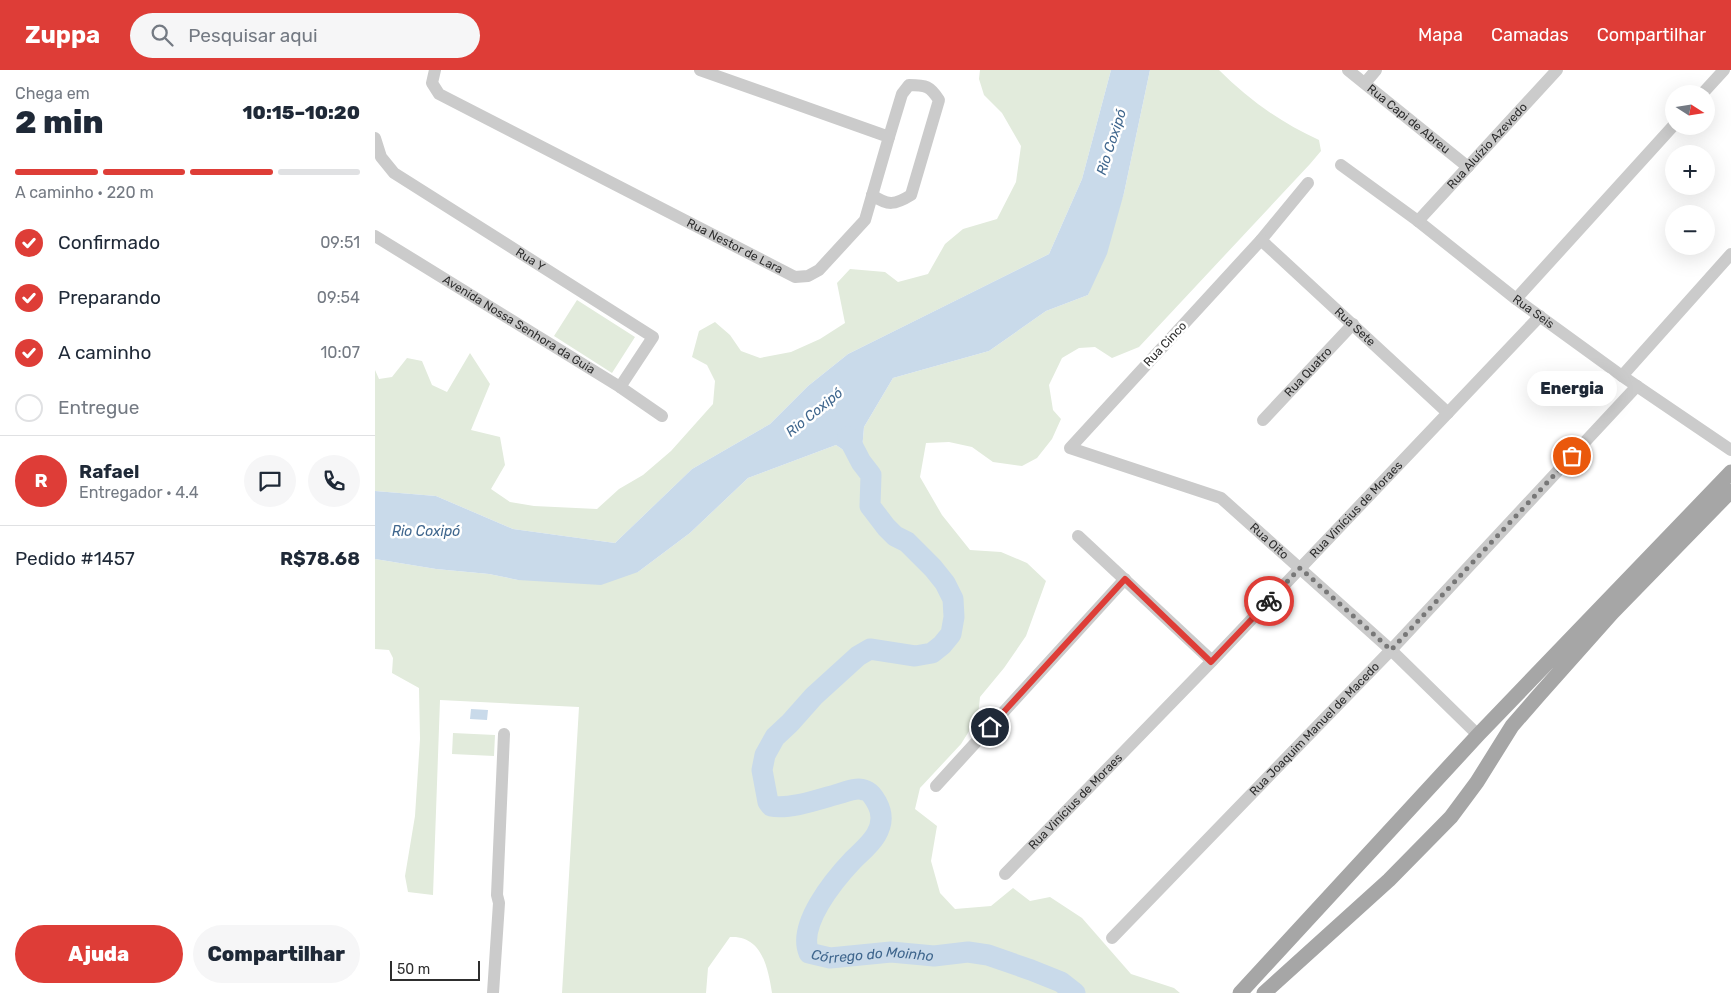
<!DOCTYPE html>
<html lang="pt">
<meta charset="utf-8">
<style>
:root{--surface:#fff;--page:#f6f6f7;--text:#1f2937;--muted:#747a83;--line:#e0e1e3;--accent:#de3d37}
body{margin:0;font-family:Rubik,sans-serif;background:var(--page);color:var(--text);height:100vh;display:flex;flex-direction:column;font-size:19px;white-space:nowrap}
*{box-sizing:border-box;margin:0}
p{font-size:16px;color:var(--muted)}
.icon{flex:none;width:28px;height:28px;fill:none;stroke:currentColor;stroke-width:2;stroke-linecap:round;stroke-linejoin:round}
.map{position:relative;flex:1;overflow:hidden}
.panel{display:flex;flex-direction:column;background:var(--surface);width:375px}
.panel>*{flex:none}
.needle{width:32px;rotate:102deg}
.tools{position:absolute;left:1290px;top:15px;display:grid;gap:10px}
.tools a{display:grid;place-items:center;width:50px;height:50px;border-radius:50%;background:var(--surface);box-shadow:0 5px 20px #0002;font-size:25px}
.scale{position:absolute;left:15px;bottom:12px;width:90px;box-sizing:border-box;padding-left:5px;border:2px solid #2e2e2e;border-top:0;font-size:14px;line-height:18px;white-space:nowrap;color:#2e2e2e;-webkit-text-stroke:4px #fff;paint-order:stroke}
.pin{position:absolute;display:grid;place-items:center;width:42px;height:42px;color:#fff;margin:-21px;border:2px solid #fff;border-radius:50%;box-shadow:0 1px 5px #0007}
.courier{position:absolute;display:grid;place-items:center;width:50px;height:50px;margin:-25px;border:4px solid #de3d37;border-radius:50%;background:#fff;color:#222;box-shadow:0 1px 6px #0007}
.bubble{position:absolute;height:35px;border-radius:18px;background:var(--surface);box-shadow:0 5px 20px #0002;font-size:16px;font-weight:800;line-height:35px;text-align:center}
.summary em{font-style:normal;font-weight:800}
.summary div{display:flex;flex-direction:column-reverse}
.summary{display:flex;align-items:center;justify-content:space-between;height:85px;padding:0 15px}
h1{font-size:32px;font-weight:800;line-height:38px}
.bar{display:grid;grid-template-columns:repeat(4,1fr);gap:8px 5px;align-content:center;height:60px;padding:0 15px}
.bar i{height:6px;border-radius:4px;background:var(--line)}
.bar .on{background:var(--accent)}
.bar p{grid-column:span 4}
.line{display:flex;align-items:center;gap:12px;padding:0 15px;border-top:1px solid var(--line)}
.line div{flex:1}
.round{display:grid;place-items:center;flex:none;width:52px;height:52px;border-radius:26px;background:var(--page)}
ol{padding:0 15px;list-style:none}
li{display:flex;align-items:center;gap:15px;height:55px}
li p{margin-inline-start:auto}
li .icon{padding:5px;border-radius:50%;background:var(--accent);color:#fff;stroke-width:4}
li:last-child{color:var(--muted)}
li i{width:28px;height:28px;border:2px solid var(--line);border-radius:50%}
.cta{display:flex;gap:10px;margin-top:auto;padding:10px 15px}
.cta a{flex:1;height:58px;border-radius:30px;background:var(--accent);color:#fff;font-size:20px;font-weight:800;line-height:58px;text-align:center}
.cta a+a{background:var(--page);color:var(--text)}
header{display:flex;align-items:center;gap:30px;box-sizing:border-box;height:70px;padding:0 25px;background:var(--accent);color:#fff}
header strong{font-size:24px}
nav{display:flex;gap:28px;margin-inline-start:auto;font-size:18px}
.search{width:350px;height:45px;background:var(--page);display:flex;align-items:center;gap:12px;box-sizing:border-box;padding:0 18px;border-radius:28px;color:var(--muted);font-size:19px}
main{display:flex;flex:1;min-height:0}
.map>svg:first-child{display:block}
.green{fill:#e2ebdc}
.water{fill:#c9daea}
.lines{fill:none;stroke-linecap:round;stroke-linejoin:round}
.river{stroke:#c9daea;stroke-width:21}
.minor{stroke:#cbcbcb;stroke-width:12}
.major{stroke:#a6a6a6;stroke-width:15}
.done{stroke:#777;stroke-width:5;stroke-dasharray:0 9}
.route{stroke:#de3d37;stroke-width:6}
.labels{text-anchor:middle;stroke-width:5;stroke-linejoin:round;paint-order:stroke}
.street-label{font-size:12px;fill:#2e2e2e;stroke:#fff}
.water-label{font-size:14px;font-style:italic;fill:#3f668d;stroke:#fff}
</style>
<header>
<strong>Zuppa</strong>
<div class="search"><svg class="icon" aria-label="search" viewBox="0 0 24 24"><circle cx="10" cy="10" r="6"/><path d="M15 15l6 6"/></svg>Pesquisar aqui</div>
<nav><a>Mapa</a><a>Camadas</a><a>Compartilhar</a></nav>
</header>
<main>
<section class="panel">
<div class="summary"><div><h1>2 min</h1><p>Chega em</p></div><em>10:15–10:20</em></div>
<div class="bar"><i class="on"></i><i class="on"></i><i class="on"></i><i></i><p>A caminho · 220 m</p></div>
<ol>
<li><svg class="icon" aria-label="check" viewBox="0 0 24 24"><path d="M5 12l5 5 9-10"/></svg>Confirmado<p>09:51</p></li>
<li><svg class="icon" aria-label="check" viewBox="0 0 24 24"><path d="M5 12l5 5 9-10"/></svg>Preparando<p>09:54</p></li>
<li><svg class="icon" aria-label="check" viewBox="0 0 24 24"><path d="M5 12l5 5 9-10"/></svg>A caminho<p>10:07</p></li>
<li><i></i>Entregue</li>
</ol>
<div class="line" style="height:90px"><b class="round" style="background:var(--accent);color:#fff">R</b><div><b>Rafael</b><p>Entregador · 4.4</p></div><a class="round"><svg class="icon" aria-label="chat" viewBox="0 0 24 24"><path d="M4 5h16v11H9l-5 4z"/></svg></a><a class="round"><svg class="icon" aria-label="phone" viewBox="0 0 24 24"><path d="M5 4h4l2 5-3 2q2 4 5 5l2-3 5 2v4C11 20 4 13 5 4z"/></svg></a></div>
<div class="line" style="height:65px"><div>Pedido #1457</div><b>R$78.68</b></div>
<div class="cta"><a>Ajuda</a><a>Compartilhar</a></div>
</section>
<div class="map">
<svg width="1356" height="923" viewBox="0 0 1356 923">
<rect width="100%" height="100%" fill="#fff"/>
<path class="green" d="M605 0H736L707 109 674 184 473 284 433 316 395 354 317 399 240 473 138 459 61 426 0 421V300L4 309 17 307 32 288 47 291 57 315 72 322 95 283 115 314 96 360 125 367 130 395 116 419 135 432 159 436 222 439 244 419 268 405 296 381 338 334 340 311 332 295 317 287 324 261 340 252 355 265 366 281 385 288 416 282 445 269 470 253 462 213 475 199 510 202 523 212 553 204 570 174 588 159 622 149 641 112 646 76 627 43 609 25 604 9Z
M775 0H844C873 29 906 53 944 70L946 81 935 94 764 277 737 288 720 277 704 278 687 288 674 315 678 340 686 349 677 369 662 388 647 396 618 392 597 377 574 372 551 373 545 407 567 445 595 480 626 482 652 493 671 511 651 566 629 598 605 627 603 647 586 674 545 718 540 739 562 756 556 791 565 823 580 839 616 836 638 818 655 831 675 827 707 848 756 904 799 918 805 923H397C393 898 387 865 355 867L333 898 331 923H187L204 637 65 630 58 825 33 822 30 806 40 746 45 669 44 618 17 603 18 588 14 580 0 579V489L61 499 114 504 143 510 263 502 315 463 373 408 461 375 486 392 489 357 518 308 614 281 671 241 713 225 749 123Z
M202 230 260 267 237 303 179 266Z
M78 663 120 665 119 686 77 684Z"/>
<path class="water" d="M736 0H775L749 123 732 184 713 225 671 241 614 281 518 308 489 357 486 392 461 375 373 408 315 463 263 502 226 515 143 510 114 504 61 499 0 489V421L61 426 138 459 240 473 317 399 395 354 433 316 473 284 674 184 707 109Z
M96 639 113 640 112 650 95 649Z"/>
<g class="lines">
<path class="river" id="s1" d="M473 367 486 392 496 405 495 436 511 457 520 466 532 472 558 498 570 513 578 529 579 547 576 564 567 575 557 583 540 586 495 579 483 586 439 626 415 653 400 667 390 685 387 700 393 732 396 736C414 740 445 729 463 724 470 722 482 717 489 720 495 721 499 728 502 733 508 744 507 755 501 765 495 775 486 782 478 790 459 810 422 855 434 883L455 888 516 882 559 886 593 882 613 885 656 900 686 912 700 923"/>
<g class="minor">
<path id="s2" d="M60 0 57 13 64 24 420 207 433 206 444 200 490 150 514 67 325 0"/>
<path id="s3" d="M973 0 1093 97"/>
<path d="M990 13 1001 0"/>
<path d="M1327 24 1349 0"/>
<path id="s4" d="M0 68 6 87 19 103 278 267 245 317"/>
<path id="s5" d="M966 95 1043 151 1141 229 1247 306 1356 380"/>
<path id="s6" d="M933 113 886 170 695 378 846 428 1016 580 1103 665"/>
<path d="M497 125C513 136 520 135 536 125L564 30C555 16 551 15 534 15L527 24 514 67"/>
<path id="s7" d="M1043 151 1182 0"/>
<path id="s8" d="M0 166 245 317 287 346"/>
<path id="s9" d="M886 170 1073 343"/>
<path d="M1141 229 1299 55"/>
<path d="M1247 306 1356 184"/>
<path id="s10" d="M888 350 978 254"/>
<path d="M703 466 837 591"/>
<path d="M561 716 750 509"/>
<path id="s11" d="M630 804 837 591 1165 246"/>
<path id="s12" d="M737 868 1016 580 1262 316"/>
<path d="M118 923 124 833 122 825 129 664"/>
</g>
<path class="major" d="M865 923 1103 665 1356 402
M889 923 1014 810 1076 747 1102 712 1137 656 1164 625 1237 543 1356 421"/>
</g>
<g class="lines">
<path class="done" d="M894 531 925 498 1016 580 1197 386"/>
<path class="route" d="M615 657 750 509 836 592 894 531"/>
</g>
<g class="labels">
<g class="street-label">
<text dy="4" stroke="none"><textPath href="#s3" startOffset="78">Rua Capi de Abreu</textPath></text>
<text dy="4" stroke="none"><textPath href="#s7" startOffset="102">Rua Aluízio Azevedo</textPath></text>
<text dy="4" stroke="none"><textPath href="#s2" startOffset="359">Rua Nestor de Lara</textPath></text>
<text dy="4" stroke="none"><textPath href="#s4" startOffset="202">Rua Y</textPath></text>
<text dy="4" stroke="none"><textPath href="#s5" startOffset="242">Rua Seis</textPath></text>
<text dy="4" stroke="none"><textPath href="#s8" startOffset="169">Avenida Nossa Senhora da Guia</textPath></text>
<text dy="4" stroke="none"><textPath href="#s9" startOffset="128">Rua Sete</textPath></text>
<text transform="translate(790 274) rotate(-47)" y="4">Rua Cinco</text>
<text dy="4" stroke="none"><textPath href="#s10" startOffset="66">Rua Quatro</textPath></text>
<text dy="4" stroke="none"><textPath href="#s11" startOffset="506">Rua Vinícius de Moraes</textPath></text>
<text dy="4" stroke="none"><textPath href="#s6" startOffset="580">Rua Oito</textPath></text>
<text dy="4" stroke="none"><textPath href="#s12" startOffset="291">Rua Joaquim Manuel de Macedo</textPath></text>
<text dy="4" stroke="none"><textPath href="#s11" startOffset="101">Rua Vinícius de Moraes</textPath></text>
</g>
<g class="water-label">
<text transform="translate(736 72) rotate(-72)" y="5">Rio Coxipó</text>
<text transform="translate(439 342) rotate(-39)" y="5">Rio Coxipó</text>
<text x="51" y="466">Rio Coxipó</text>
<text dy="5" stroke="none"><textPath href="#s1" startOffset="884">Córrego do Moinho</textPath></text>
</g>
</g>
</svg>
<div class="tools">
<a><svg class="needle" viewBox="-14 -14 28 28"><path d="M0-13l5 13h-10z" fill="#e53935"/><path d="M0 13l5-13h-10z" fill="#747a83"/></svg></a>
<a>+</a>
<a>−</a>
</div>
<div class="scale">50 m</div>
<div class="pin" style="left:1197px;top:386px;background:#ea580c"><svg class="icon" aria-label="bag" viewBox="0 0 24 24"><path d="M5 8h14l-1 12H6zM9 8a3 3 0 0 1 6 0"/></svg></div>
<div class="pin" style="left:615px;top:657px;background:#1f2937"><svg class="icon" aria-label="home" viewBox="0 0 24 24"><path d="M3 11l9-7 9 7M6 9v11h12V9"/></svg></div>
<div class="courier" style="left:894px;top:531px"><svg class="icon" aria-label="bike" viewBox="0 0 24 24"><circle cx="6" cy="16" r="4"/><circle cx="18" cy="16" r="4"/><path d="M6 16l4-8h5l3 8M10 8l3 8H6M13 5h3"/></svg></div>
<div class="bubble" style="left:1152px;top:301px;width:90px">Energia</div>
</div>
</main>
